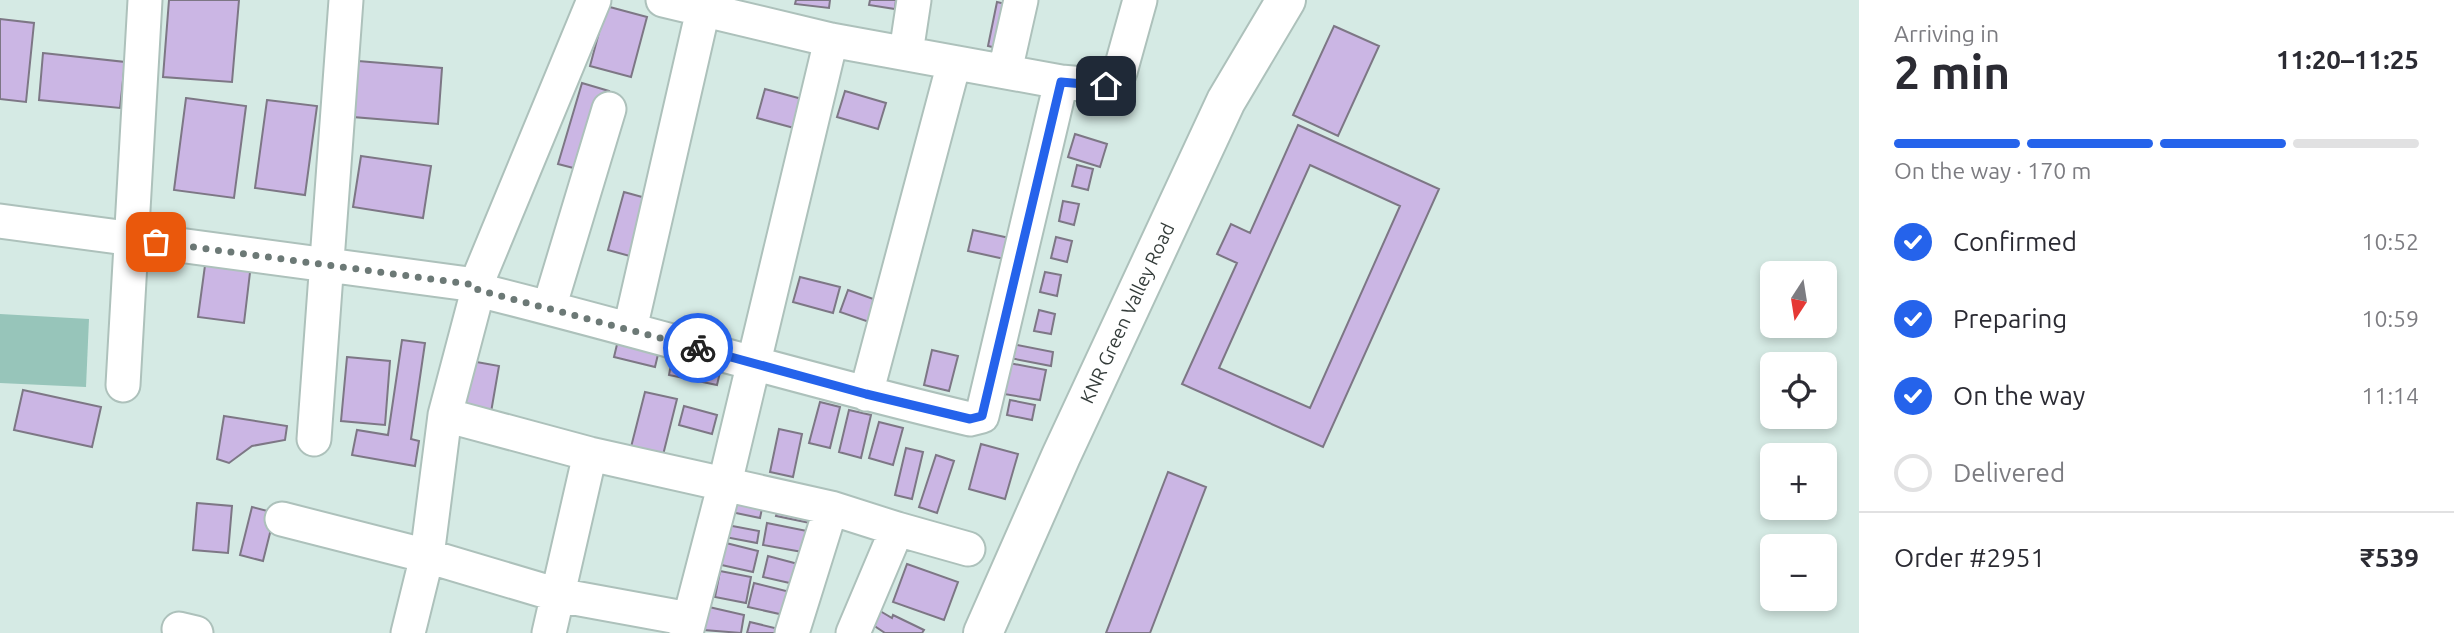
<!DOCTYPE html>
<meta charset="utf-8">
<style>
:root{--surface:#fff;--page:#f2f2f3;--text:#2b2b33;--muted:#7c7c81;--line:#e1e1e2;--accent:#2563eb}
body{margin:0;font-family:Ubuntu,sans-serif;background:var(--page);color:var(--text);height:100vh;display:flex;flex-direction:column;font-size:26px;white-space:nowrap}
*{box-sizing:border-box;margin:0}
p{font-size:23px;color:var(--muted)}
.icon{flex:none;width:38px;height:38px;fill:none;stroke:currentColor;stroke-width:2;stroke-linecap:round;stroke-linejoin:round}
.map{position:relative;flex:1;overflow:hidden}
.sheet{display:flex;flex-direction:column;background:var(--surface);width:595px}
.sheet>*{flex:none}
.needle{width:46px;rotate:192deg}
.controls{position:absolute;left:1760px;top:261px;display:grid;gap:14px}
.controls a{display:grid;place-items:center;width:77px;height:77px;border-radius:10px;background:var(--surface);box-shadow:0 4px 10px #0003;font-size:35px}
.pin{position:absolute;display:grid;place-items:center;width:60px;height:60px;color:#fff;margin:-30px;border-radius:14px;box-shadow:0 4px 10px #0006}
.courier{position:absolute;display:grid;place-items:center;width:70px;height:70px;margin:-35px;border:5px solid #2563eb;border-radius:50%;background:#fff;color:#222;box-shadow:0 2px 9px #0007}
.headline em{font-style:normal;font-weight:600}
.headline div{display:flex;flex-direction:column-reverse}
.headline{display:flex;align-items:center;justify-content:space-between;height:119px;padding:0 35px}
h1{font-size:46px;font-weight:600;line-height:52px}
.bar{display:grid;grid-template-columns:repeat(4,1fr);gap:10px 7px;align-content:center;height:84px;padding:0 35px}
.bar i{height:9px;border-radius:5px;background:var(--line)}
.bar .selected{background:var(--accent)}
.bar p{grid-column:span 4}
.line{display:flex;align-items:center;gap:18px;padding:0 35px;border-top:2px solid var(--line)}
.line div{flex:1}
ol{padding:0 35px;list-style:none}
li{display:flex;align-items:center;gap:21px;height:77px}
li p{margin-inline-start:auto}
li .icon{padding:7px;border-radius:50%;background:var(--accent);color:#fff;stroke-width:4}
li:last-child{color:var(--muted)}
li i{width:38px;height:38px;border:4px solid var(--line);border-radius:50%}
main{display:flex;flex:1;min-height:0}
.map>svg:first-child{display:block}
.green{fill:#97c5ba}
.building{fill:#cbb6e4;stroke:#7d7785;stroke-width:2;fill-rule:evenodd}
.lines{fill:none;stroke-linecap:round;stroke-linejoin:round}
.minor-casing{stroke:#adc1bb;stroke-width:37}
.tertiary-casing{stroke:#adc1bb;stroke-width:42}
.minor{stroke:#fff;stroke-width:33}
.tertiary{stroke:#fff;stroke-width:38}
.done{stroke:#6c7976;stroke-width:7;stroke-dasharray:0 12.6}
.route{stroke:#2563eb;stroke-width:9}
.labels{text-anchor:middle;stroke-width:5;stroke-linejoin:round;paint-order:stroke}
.street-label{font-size:19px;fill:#343c3a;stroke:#fff}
</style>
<main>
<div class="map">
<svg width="1859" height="633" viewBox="0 0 1859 633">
<rect width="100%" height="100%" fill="#d5eae4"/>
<path class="green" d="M0 314 89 319 86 387 0 383Z"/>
<path class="building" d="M169 0H239L232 82 163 77Z
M796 0H830L829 8 795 4Z
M870 0H896L895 9 869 5Z
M997 2 1010 5 1001 49 988 46Z
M606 6 647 17 631 77 590 66Z
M0 19 34 23 26 102 0 99Z
M1334 26 1379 46 1338 136 1293 115Z
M43 53 125 62 120 108 39 100Z
M358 61 442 68 438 124 353 117Z
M582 83 609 91 585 171 558 164Z
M765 89 802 99 794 128 757 118Z
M845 91 886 103 878 129 837 117Z
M186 98 246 106 234 198 174 190Z
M267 100 317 106 305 195 255 188Z
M1298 125 1439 189 1323 447 1182 384 1237 263 1217 254 1231 224 1250 233ZM1310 165 1400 206 1310 408 1219 368Z
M1075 134 1107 144 1100 167 1068 157Z
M361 156 431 166 423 218 353 207Z
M1077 165 1093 169 1088 190 1072 186Z
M624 192 653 200 637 258 608 250Z
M1063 201 1079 204 1074 225 1059 221Z
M973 230 1014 239 1009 260 968 251Z
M1056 237 1072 241 1067 262 1051 258Z
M206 258 251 264 244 323 198 317Z
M1045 272 1061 275 1057 296 1040 292Z
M800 277 840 287 833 313 793 302Z
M848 290 882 302 875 324 840 312Z
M1039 310 1055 314 1051 334 1034 331Z
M619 336 660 346 655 367 614 357Z
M402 340 425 343 411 439 419 441 415 466 352 455 357 430 388 435Z
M1012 344 1053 352 1051 366 1010 358Z
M674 348 723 359 717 385 669 375Z
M932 350 958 356 949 391 924 385Z
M347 357 390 361 385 425 341 421Z
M471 361 499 366 490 418 462 413Z
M1009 363 1046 370 1040 400 1004 394Z
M23 390 101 407 92 447 14 430Z
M645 392 677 399 662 459 630 451Z
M1010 400 1035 405 1032 420 1007 415Z
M820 402 840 407 830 448 809 443Z
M684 406 717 415 712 434 679 425Z
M849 410 871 415 861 458 839 452Z
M224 416 287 426 285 440 252 446 229 463 217 459Z
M879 422 903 428 893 465 869 458Z
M779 429 802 434 793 477 770 472Z
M981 444 1018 454 1005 499 969 489Z
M906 448 923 452 912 499 895 495Z
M936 455 954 461 937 513 919 507Z
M1168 472 1206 487 1150 633H1106Z
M734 494 764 499 760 518 731 512Z
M780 502 818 511 815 524 776 516Z
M197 503 232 506 228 553 193 550Z
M252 507 275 513 263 561 240 555Z
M767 523 812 532 808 553 763 545Z
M727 525 759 531 757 543 725 537Z
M722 542 758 551 753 572 717 564Z
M768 556 798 564 794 584 763 577Z
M907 564 958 582 944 620 893 602Z
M720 571 751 577 746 603 715 597Z
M754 583 798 594 793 617 748 607Z
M709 607 744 615 741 633 704 630Z
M875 608 892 618 893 615 924 630 922 633H885L867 621Z
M750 622 783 630V633H747Z"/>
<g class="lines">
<g class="minor-casing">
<path id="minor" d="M663 0 831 40 1061 82 1106 86 1120 72 1140 0
M906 53 914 0
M1005 71 1021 0
M0 221 476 285
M478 290C643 331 805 380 970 419L982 416 1061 82
M549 308 609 109
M630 329 703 10
M123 385 145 0
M866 394 954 63
M445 415 590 454 831 508 897 529 853 633
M314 439 346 0
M282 519 427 556 558 595 689 619
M897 529 968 549
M179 629 196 633
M408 633 427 556 445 415 478 290 476 285 594 0
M549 633 590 454
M686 633 725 483 831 40
M792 633 831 508"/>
</g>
<g class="tertiary-casing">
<path id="tertiary" d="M983 633 1061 456 1226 101 1286 0"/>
</g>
<use href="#minor" class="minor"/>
<use href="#tertiary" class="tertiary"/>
</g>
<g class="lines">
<path class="done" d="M156 242 476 285 478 290 698 348"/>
<path class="route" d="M698 348 866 394 970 419 982 416 1061 82 1106 86"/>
</g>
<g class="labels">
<g class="street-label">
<text transform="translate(1127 313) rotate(-65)" y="7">KNR Green Valley Road</text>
</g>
</g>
</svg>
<div class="controls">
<a><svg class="needle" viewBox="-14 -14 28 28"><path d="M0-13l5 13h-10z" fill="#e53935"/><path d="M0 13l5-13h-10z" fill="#7c7c81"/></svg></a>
<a><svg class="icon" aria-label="locate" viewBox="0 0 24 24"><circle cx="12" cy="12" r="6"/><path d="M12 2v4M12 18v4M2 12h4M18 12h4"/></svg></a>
<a>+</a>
<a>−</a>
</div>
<div class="pin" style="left:156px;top:242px;background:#ea580c"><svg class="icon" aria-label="bag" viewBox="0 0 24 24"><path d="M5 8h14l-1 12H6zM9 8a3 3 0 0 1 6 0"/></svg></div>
<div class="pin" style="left:1106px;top:86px;background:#1f2937"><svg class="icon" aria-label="home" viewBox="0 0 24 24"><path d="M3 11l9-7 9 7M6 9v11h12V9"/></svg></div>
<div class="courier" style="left:698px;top:348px"><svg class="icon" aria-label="bike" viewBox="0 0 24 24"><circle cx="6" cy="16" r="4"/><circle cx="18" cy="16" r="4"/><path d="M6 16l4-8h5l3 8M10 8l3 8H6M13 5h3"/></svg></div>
</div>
<section class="sheet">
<div class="headline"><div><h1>2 min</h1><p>Arriving in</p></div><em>11:20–11:25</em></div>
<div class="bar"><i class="selected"></i><i class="selected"></i><i class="selected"></i><i></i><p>On the way · 170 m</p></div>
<ol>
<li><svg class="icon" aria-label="check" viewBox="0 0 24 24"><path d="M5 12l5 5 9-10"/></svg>Confirmed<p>10:52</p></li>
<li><svg class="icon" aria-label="check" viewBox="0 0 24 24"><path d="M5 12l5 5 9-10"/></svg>Preparing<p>10:59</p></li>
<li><svg class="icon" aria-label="check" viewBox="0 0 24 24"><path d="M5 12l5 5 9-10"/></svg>On the way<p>11:14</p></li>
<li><i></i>Delivered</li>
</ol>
<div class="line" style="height:91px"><div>Order #2951</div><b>₹539</b></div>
</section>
</main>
